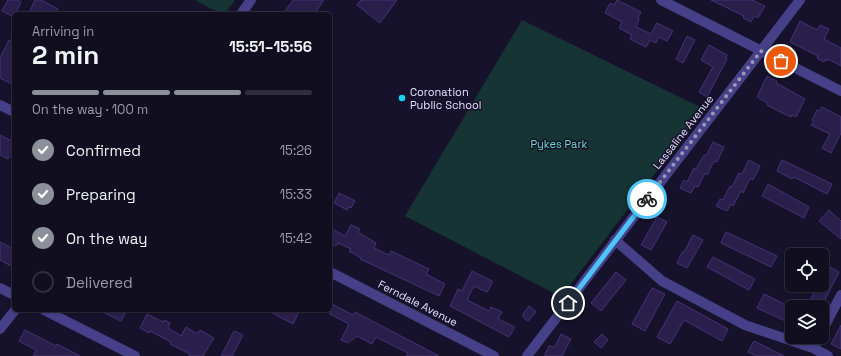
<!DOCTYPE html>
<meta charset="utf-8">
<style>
:root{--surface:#110e20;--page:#1e1c2d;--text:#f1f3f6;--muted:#9c9ca5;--line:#302e3e;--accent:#8c9099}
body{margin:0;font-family:"Space Grotesk",sans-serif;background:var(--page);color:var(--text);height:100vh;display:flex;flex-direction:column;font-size:15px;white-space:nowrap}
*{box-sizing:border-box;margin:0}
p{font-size:13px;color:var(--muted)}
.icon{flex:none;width:22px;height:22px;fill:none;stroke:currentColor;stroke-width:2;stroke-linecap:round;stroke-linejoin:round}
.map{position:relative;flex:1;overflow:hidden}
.drawer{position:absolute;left:12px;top:12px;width:320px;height:300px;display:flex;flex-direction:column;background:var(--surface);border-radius:6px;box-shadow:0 1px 3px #0004,0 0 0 1px var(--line)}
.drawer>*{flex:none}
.tools{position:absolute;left:785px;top:248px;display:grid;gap:8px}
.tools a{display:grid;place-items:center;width:44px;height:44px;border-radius:6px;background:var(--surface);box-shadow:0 1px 3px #0004,0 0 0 1px var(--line);font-size:20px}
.pin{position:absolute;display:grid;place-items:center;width:34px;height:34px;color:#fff;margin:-17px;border:2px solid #fff;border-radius:50%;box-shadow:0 1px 4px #0007}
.courier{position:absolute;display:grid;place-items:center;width:40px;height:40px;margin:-20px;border:3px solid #4fc3f7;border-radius:50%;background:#fff;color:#222;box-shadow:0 1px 5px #0007}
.head em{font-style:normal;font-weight:800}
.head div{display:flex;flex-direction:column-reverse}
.head{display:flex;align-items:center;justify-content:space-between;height:68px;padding:0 20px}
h1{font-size:26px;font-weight:800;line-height:30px}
.bar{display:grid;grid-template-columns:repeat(4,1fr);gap:6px 4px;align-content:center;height:48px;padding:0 20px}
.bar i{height:5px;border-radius:3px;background:var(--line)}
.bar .active{background:var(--accent)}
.bar p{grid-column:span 4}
ol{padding:0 20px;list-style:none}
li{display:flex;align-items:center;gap:12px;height:44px}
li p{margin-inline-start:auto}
li .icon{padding:4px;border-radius:50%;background:var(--accent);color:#fff;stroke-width:4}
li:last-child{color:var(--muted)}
li i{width:22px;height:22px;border:2px solid var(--line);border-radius:50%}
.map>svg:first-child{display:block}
.green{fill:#163434}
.building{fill:#2a1f4b;stroke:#423376}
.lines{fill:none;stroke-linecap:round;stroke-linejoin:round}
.street{stroke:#454087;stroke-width:10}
.done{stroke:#9b97b4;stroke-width:4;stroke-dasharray:0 7.2}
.route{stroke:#4fc3f7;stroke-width:5}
.poi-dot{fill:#13d6f4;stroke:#17122b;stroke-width:1.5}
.labels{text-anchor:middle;stroke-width:3;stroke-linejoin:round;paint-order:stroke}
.poi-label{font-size:11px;fill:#e2defd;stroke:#17122b;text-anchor:start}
.street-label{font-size:11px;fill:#e2defd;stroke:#17122b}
.park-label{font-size:11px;fill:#6bdcc3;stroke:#17122b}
</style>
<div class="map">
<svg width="841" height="356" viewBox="0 0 841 356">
<rect width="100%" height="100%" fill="#17122b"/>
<path class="green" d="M195 0H235L225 14H221Z
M522 20 704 109 561 297 405 216Z"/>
<path class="building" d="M8 0H17L21 2 14 17 2 11Z
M35 0H41L58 9 55 14H36L30 11Z
M293 0H324L314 14H283Z
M361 0H397L380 23 357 5Z
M617 0 641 12 638 18 639 19 636 27 651 34 657 23 673 31 667 41 659 37 656 43 650 40 646 47 630 39 632 35 619 28 622 22 605 13 610 3 614 5Z
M711 0H752L765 6 758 18 754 16 751 22 743 18 744 16Z
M800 21 817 30 820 25 829 29 824 39 841 48V66L828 59 827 61 825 59 824 62 817 58 818 56 790 42Z
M687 36 695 40 683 63 676 59Z
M9 40 14 43V85L0 78V58Z
M709 45 727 55 726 58 727 59 707 97 699 92 713 67 701 60Z
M767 76 777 81 776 83 805 99 796 117 792 115 791 117 782 113 767 105 768 103 757 97Z
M822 107 841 117V133L831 153 822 148 830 134 811 125 814 121 812 120 817 110 820 111Z
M0 135 14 142V158L10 156 8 159 0 155Z
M713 142 724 147 717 162 714 161 707 175 705 173 698 187 695 186 691 193 680 188 684 180 687 182 694 168 696 169 704 155 706 156Z
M749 160 760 166 753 180 750 179 743 193 741 191 733 206 731 204 727 211 716 206 720 199 723 200 730 186 732 187 739 173 742 174Z
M782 160 832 184 827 194 794 177 792 179 777 171Z
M768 184 809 207 804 218 762 196Z
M339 193 355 201 351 208 349 207 347 210 334 203Z
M829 210 841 221V239L819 221Z
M657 217 667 222 651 250 641 245Z
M351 225 360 229 358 232 376 243 374 248 389 255 391 251 429 269 426 274 445 284 439 296 360 259 361 258 349 251 351 249 338 243 336 246 330 243V228L345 236Z
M726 232 777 256 771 267 721 243Z
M693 235 703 240 687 268 677 263 682 252H684Z
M0 242 14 249V261L11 266 0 260Z
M713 257 755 279 749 290 707 267Z
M828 266 839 272 821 307H818L809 302 818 285H822V277Z
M472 271 492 281V283L487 292 474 286 467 300 489 311 491 307 502 312 498 319 515 327 509 337 450 306 458 289 462 291Z
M616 272 626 280 601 311 591 303Z
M652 288 665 294 645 331 632 324Z
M764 294 792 308V324L757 308Z
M677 301 728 329 722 341 684 320 670 344 657 337Z
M330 303 353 315 355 312 439 356H406L408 353 376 337 372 344 357 336 348 343 341 340 349 324 330 314Z
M529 306 536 312 528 321 523 317V314Z
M99 310H127L121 321Z
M267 310H300L293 324Z
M147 314 163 322 164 320 170 323 168 328 181 336 186 327 196 333H198L200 330 214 338 203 356H189L190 354 170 344 171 342 150 331 149 333 140 328Z
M841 325V349L831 344Z
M25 330 56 346 57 344 80 356H33L36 350 19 341Z
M234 331 243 335 232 356H221Z
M561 334 571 339 562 356H544L549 346 555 347Z
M602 334 608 340 601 348 594 342Z
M754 341 784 356H756L748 352Z"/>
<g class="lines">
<path class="street" d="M661 0 841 91
M241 14 251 0
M0 105 14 112
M615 240 662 281 745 325 813 348 828 356
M330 272 494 356
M0 288 14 295
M44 310 135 356
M0 329 15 310
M822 331 841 295
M813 348 819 337
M527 356 800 0"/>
</g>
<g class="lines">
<path class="done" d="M647 199 761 51 781 61"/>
<path class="route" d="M568 303 647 199"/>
</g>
<circle class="poi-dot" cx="402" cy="98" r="4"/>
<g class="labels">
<g class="poi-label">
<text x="410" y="96">Coronation<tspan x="410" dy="13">Public School</tspan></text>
</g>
<g class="street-label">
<text transform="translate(683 132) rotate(-52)" y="4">Lassaline Avenue</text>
<text transform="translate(418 303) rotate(27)" y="4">Ferndale Avenue</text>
</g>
<g class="park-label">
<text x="559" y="148">Pykes Park</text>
</g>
</g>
</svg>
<div class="tools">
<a><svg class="icon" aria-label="locate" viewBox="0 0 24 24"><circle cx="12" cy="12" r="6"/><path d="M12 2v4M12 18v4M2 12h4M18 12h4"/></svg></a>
<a><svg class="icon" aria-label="layers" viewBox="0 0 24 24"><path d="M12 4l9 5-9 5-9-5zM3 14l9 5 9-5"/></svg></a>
</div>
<div class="pin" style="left:781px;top:61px;background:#ea580c"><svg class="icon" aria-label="bag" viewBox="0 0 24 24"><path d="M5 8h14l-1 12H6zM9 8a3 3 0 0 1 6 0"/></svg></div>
<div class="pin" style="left:568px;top:303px;background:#1f2937"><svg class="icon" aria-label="home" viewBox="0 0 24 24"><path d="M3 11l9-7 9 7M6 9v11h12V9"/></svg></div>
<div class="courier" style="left:647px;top:199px"><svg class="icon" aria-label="bike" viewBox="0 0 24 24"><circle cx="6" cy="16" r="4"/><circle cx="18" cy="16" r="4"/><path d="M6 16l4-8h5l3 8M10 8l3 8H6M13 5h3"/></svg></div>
<section class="drawer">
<div class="head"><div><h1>2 min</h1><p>Arriving in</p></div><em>15:51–15:56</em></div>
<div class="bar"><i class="active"></i><i class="active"></i><i class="active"></i><i></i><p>On the way · 100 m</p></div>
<ol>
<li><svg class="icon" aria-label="check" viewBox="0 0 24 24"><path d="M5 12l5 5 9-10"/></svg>Confirmed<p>15:26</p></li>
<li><svg class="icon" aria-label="check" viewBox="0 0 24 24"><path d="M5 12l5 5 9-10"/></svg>Preparing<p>15:33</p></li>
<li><svg class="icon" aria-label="check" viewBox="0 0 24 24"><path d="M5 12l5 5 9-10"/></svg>On the way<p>15:42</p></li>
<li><i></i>Delivered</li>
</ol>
</section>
</div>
